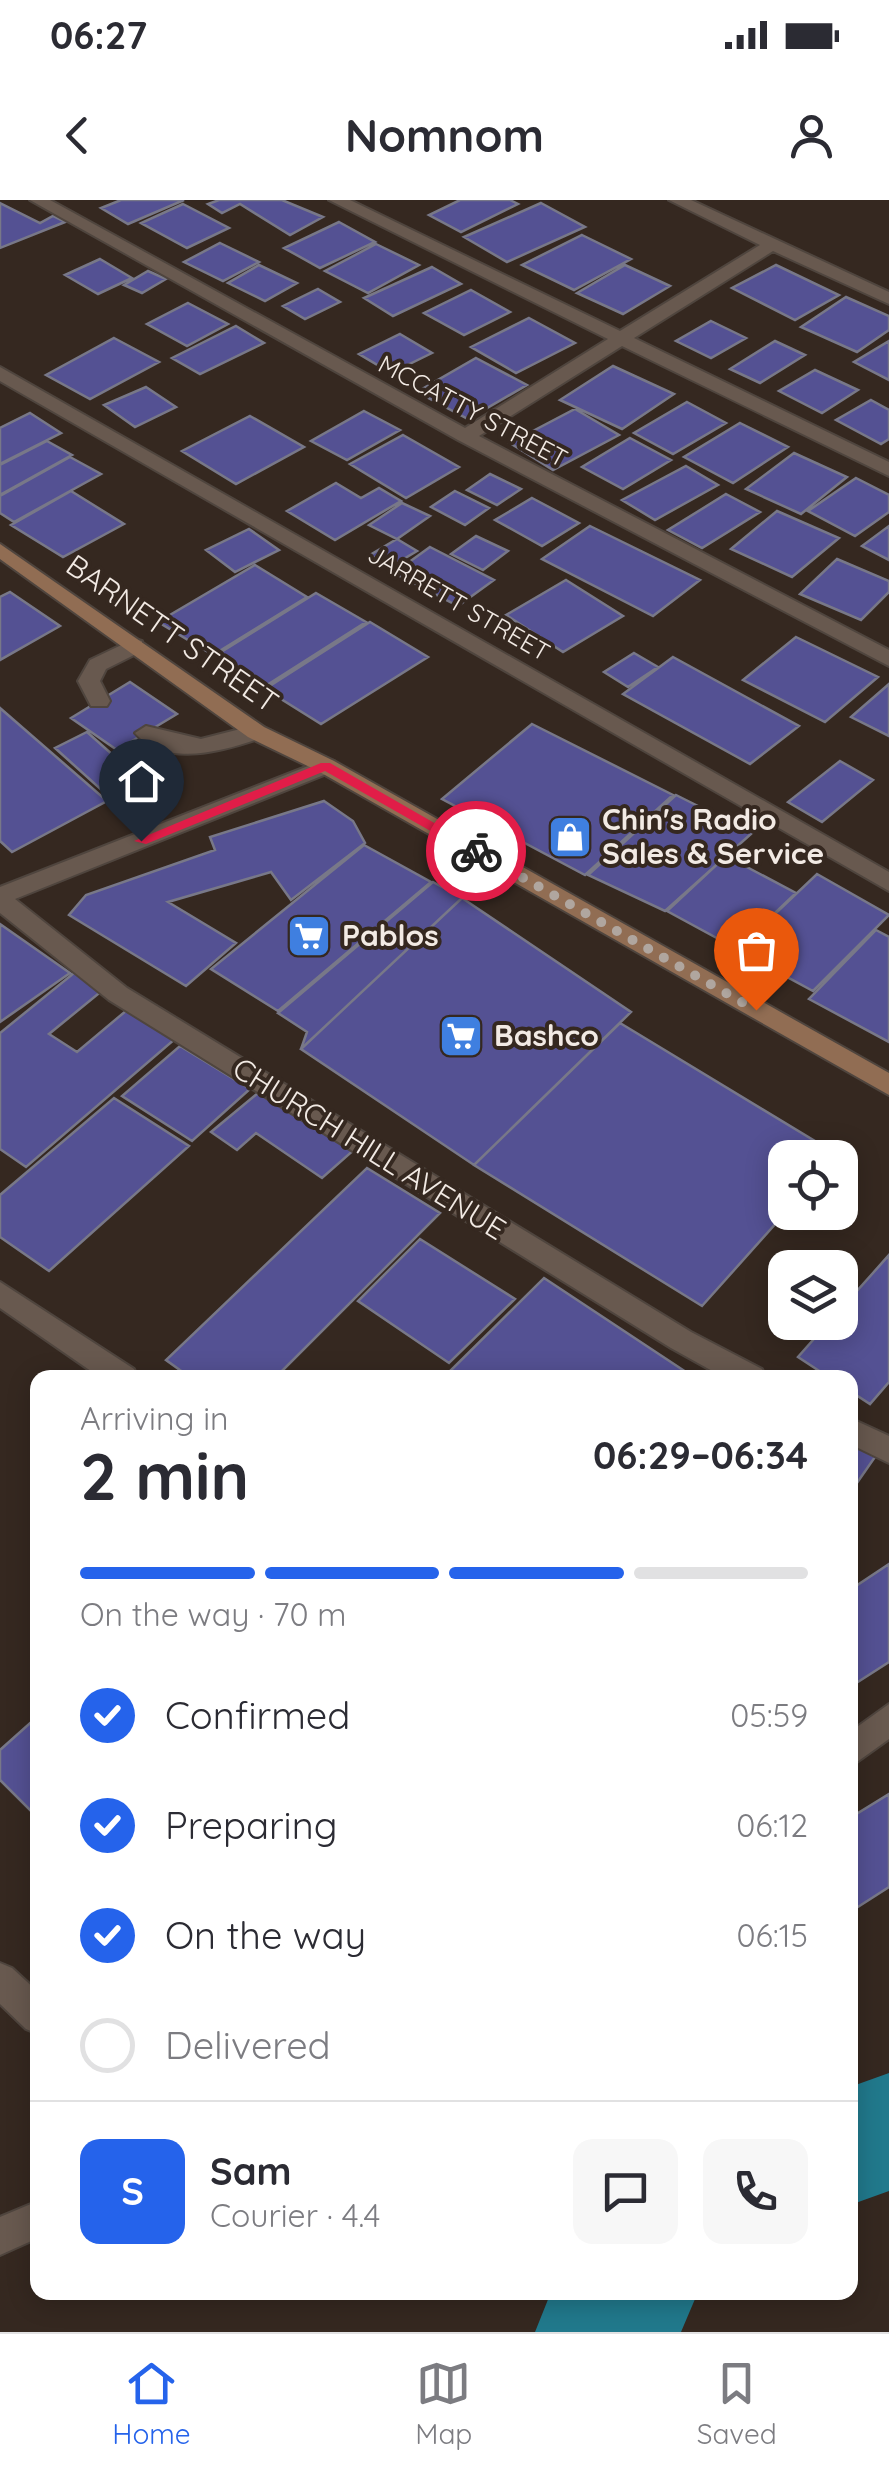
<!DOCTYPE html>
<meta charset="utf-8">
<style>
:root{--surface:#fff;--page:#f7f7f7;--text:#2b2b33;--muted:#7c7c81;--line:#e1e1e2;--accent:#2563eb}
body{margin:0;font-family:Quicksand,sans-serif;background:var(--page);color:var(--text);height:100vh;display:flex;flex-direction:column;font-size:38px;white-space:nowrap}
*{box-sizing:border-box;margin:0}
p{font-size:32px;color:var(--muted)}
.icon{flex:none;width:55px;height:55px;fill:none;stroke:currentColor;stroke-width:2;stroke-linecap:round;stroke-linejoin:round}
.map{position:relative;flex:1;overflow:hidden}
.side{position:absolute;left:30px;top:1170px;width:828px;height:930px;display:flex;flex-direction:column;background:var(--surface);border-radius:20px;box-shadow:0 5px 25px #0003}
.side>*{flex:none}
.controls{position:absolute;left:768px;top:940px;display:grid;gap:20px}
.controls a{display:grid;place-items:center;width:90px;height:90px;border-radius:20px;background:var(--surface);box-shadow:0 5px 25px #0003;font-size:50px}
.pin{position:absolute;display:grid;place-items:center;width:85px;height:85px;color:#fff;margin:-102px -42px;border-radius:50% 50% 50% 0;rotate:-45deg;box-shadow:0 0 10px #0007}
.pin .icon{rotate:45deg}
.courier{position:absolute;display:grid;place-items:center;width:100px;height:100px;margin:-50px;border:8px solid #e11d48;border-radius:50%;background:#fff;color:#222;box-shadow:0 2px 12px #0007}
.headline em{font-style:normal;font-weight:700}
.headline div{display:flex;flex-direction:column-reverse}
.headline{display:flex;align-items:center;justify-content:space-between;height:170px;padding:0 50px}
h1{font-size:65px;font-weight:700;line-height:75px}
.bar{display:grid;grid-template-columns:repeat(4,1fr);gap:15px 10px;align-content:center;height:120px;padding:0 50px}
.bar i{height:12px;border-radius:8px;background:var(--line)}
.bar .on{background:var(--accent)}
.bar p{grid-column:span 4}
.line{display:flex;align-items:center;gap:25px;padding:0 50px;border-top:2px solid var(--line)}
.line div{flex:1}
.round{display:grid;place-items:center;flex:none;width:105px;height:105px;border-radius:20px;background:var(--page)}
ol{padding:0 50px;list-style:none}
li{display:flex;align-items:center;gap:30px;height:110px}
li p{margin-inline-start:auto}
li .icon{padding:10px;border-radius:50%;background:var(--accent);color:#fff;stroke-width:4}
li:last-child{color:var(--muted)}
li i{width:55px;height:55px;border:5px solid var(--line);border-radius:50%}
.status{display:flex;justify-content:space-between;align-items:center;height:70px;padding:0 50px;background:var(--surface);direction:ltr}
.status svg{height:28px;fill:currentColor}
header{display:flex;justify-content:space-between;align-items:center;height:130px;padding:0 50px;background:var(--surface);font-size:45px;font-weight:700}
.menu{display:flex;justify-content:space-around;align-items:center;height:140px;border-top:2px solid var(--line);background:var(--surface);font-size:28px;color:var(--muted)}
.menu a{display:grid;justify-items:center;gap:5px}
.menu .on{color:var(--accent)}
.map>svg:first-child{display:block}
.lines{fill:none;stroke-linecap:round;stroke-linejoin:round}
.river{fill:#21798c;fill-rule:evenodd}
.building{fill:#545193;stroke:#787888;stroke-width:2.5}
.service-casing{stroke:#4f453e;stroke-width:4}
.minor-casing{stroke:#4f453e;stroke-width:4}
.secondary-casing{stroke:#4f453e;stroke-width:4}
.service{fill:#68594f;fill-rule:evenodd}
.minor{fill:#68594f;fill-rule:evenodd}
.secondary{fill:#916d53;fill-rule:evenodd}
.route{fill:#e11d48}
.done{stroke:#b0a69f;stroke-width:10;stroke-dasharray:0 18}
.labels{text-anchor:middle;stroke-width:8;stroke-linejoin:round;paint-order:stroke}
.far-street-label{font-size:25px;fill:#f2eae4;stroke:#352820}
.street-label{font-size:30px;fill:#f2eae4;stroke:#352820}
.poi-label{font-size:30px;font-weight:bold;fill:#f2eae4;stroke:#352820;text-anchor:start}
</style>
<div class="status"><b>06:27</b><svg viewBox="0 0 49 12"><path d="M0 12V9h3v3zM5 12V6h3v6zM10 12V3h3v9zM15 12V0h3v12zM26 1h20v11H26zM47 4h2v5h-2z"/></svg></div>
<header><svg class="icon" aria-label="back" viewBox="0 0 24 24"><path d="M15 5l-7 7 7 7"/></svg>Nomnom<svg class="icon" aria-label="person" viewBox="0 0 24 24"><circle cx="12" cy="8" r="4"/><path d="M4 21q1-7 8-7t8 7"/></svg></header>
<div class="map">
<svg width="889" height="2132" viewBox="0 0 889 2132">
<rect width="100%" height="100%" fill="#352820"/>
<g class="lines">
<path class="river" d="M889 1873V1991L850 2005V1887Z
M551 2092H698L681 2132H535Z"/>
</g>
<path class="building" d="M121 0H184L128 24 101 8Z
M219 0H282L323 17 290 35 240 4 222 13 208 4Z
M460 0H510L518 4 461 32 429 15Z
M0 3 40 23 53 16 65 22 0 48Z
M541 3 585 27 507 62 464 37Z
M183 4 229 28 187 48 141 23Z
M339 22 375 42 320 68 284 48Z
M582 35 631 59 574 90 522 65Z
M220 43 259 62 223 81 184 62Z
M376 44 419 65 368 93 325 71Z
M100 59 132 78 98 94 65 75Z
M259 65 297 83 265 101 228 83Z
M625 65 670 86 623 114 577 93Z
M776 65 839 95 795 120 732 88Z
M432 67 461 84 393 116 364 98Z
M148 71 166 79 142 93 124 85Z
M318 89 340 102 305 119 283 106Z
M471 90 510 112 464 135 424 113Z
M846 97 889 116V130L857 152 801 127Z
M188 103 228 124 187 146 147 124Z
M529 118 575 143 516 173 471 147Z
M711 121 746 138 711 158 676 141Z
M236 126 264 143 200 174 172 158Z
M400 134 432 153 391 173 359 154Z
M114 138 159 162 90 199 46 175Z
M775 141 805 155 760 183 730 169Z
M889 141V180L854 162Z
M476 158 527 185 468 219 417 192Z
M613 166 674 194 622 229 560 200Z
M815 170 858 190 822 213 779 191Z
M146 187 176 207 135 227 104 205Z
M871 200 889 210V239L881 244 836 220Z
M687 202 726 223 673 254 634 233Z
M575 209 619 235 553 270 510 243Z
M364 211 400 230 347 260 311 241Z
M30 213 61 233 0 264V228Z
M250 216 304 247 236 284 182 251Z
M740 223 788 247 733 283 684 257Z
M403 235 459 267 406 298 350 264Z
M630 238 671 260 623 289 582 267Z
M47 241 72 255 0 295V265Z
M794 253 847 277 801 314 746 289Z
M70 257 101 274 14 322 0 313V296Z
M686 266 718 285 655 320 622 300Z
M490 274 521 289 497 305 467 290Z
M856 278 889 295V312L855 336 808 311Z
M336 283 361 298 379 288 401 301 335 340 287 311Z
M71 291 124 324 63 357 11 325Z
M455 291 489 308 465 325 431 307Z
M726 294 760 312 702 348 668 330Z
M532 298 579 323 542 346 495 320Z
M402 303 430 316 397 339 369 325Z
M777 311 839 338 792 377 731 349Z
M590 326 700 380 653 416 542 359Z
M889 326V360L862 346Z
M249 329 279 350 235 372 206 350Z
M476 336 508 351 483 370 451 354Z
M397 339 417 351 390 367 370 355Z
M430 347 494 380 458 406 394 373Z
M837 359 889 381V392L861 420 800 394Z
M255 365 307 397 213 455 158 422Z
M566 380 623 416 563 452 506 415Z
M10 392 60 426 0 460V397Z
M316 393 366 422 267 485 218 454Z
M370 422 428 457 321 524 265 489Z
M796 437 878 477 825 522 743 480Z
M634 453 658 467 628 487 604 472Z
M673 457 799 526 750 564 623 494Z
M130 482 177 514 117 550 71 518Z
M889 484V536L851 517Z
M0 508 107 601 12 652 0 641Z
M532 524 673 595 585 675 442 599Z
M87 532 168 604 136 621 55 548Z
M840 561 873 580 822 622 788 602Z
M676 595 752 633 665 711 588 675Z
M324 601 353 621 365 643 291 700 271 672 168 702 236 743 186 786 69 715 86 695 215 650 210 637Z
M364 645 431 682 278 811 211 769Z
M726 656 796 693 737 749 667 711Z
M817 674 889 715 813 791 737 750Z
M433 682 462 698 301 849 307 832 278 813Z
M462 698 631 812 474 965 301 849Z
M0 724 70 773 0 822Z
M876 730 889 737V842L809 799Z
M74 773 103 790 49 834 77 852 127 810 175 839 26 967 0 949V833Z
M620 823 838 955 785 958 786 1012 702 1106 474 965Z
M180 846 250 889 192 941 122 896Z
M264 888 355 949 322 978 256 933 237 950 211 932Z
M114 898 189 946 49 1071 0 1037V995Z
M367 968 440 1013 275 1178H191L166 1160Z
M420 1039 515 1099 449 1163 358 1101Z
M889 1055V1182L870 1204 850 1191V1178H830L798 1157 829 1122H840V1110Z
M544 1078 695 1178H443Z
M850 1243 875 1257 850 1293Z
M889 1364V1462L850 1487V1390Z
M38 1516V1618L0 1580V1550Z
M889 1594V1687L850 1712V1618Z"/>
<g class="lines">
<g class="service-casing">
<path id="service" d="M134 439 142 441V451L106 469 100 481 110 501 107 506H91L78 481 90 460Z
M256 525 264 527V537C227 550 166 569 135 533L146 526 201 539Z"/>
</g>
<g class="minor-casing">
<path id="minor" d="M30 0H50L465 228 608 139 329 0H350L620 131 760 45 669 0H691L889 92V104L773 51 634 138 889 262V276L622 146 479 236 889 450V466L458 240Z
M0 167 889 672V691L0 181Z
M326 559 334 561V571L15 699 127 788 691 1132 762 1169 766 1178H725L671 1148 109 800 0 713V687Z
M0 1082 134 1169 138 1178H101L0 1108Z
M850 1218 889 1236V1263L850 1244Z
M889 1504V1539L850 1567V1532Z
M0 1763 12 1768 38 1792V1834L26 1829 0 1804Z
M38 2001V2038L0 2055V2017Z"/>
</g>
<g class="secondary-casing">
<path id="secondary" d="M0 344 264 527 334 561 889 873V895L318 571 248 537 0 359Z"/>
</g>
<use href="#service" class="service"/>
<use href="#minor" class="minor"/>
<use href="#secondary" class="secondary"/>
</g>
<path class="route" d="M321 563H330L483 651 471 654 325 571 146 644 134 641Z"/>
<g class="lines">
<path class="done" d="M476 651 756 810"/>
</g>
<defs>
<g id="shop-square" transform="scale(2.25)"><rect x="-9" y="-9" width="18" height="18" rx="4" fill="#3f7fe0" stroke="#352820"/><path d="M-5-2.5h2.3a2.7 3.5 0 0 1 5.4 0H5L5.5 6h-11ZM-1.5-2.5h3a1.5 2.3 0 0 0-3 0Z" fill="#fff"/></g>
<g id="supermarket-square" transform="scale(2.25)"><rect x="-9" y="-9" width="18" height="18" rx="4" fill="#3f7fe0" stroke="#352820"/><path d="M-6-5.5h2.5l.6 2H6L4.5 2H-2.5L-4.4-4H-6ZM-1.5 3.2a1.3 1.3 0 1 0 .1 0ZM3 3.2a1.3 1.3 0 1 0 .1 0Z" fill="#fff"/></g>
</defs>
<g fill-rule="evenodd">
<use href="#shop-square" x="570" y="637"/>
<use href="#supermarket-square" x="309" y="736"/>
<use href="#supermarket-square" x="461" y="836"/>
</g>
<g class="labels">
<g class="far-street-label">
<text transform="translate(473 211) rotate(28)" y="9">MCCATTY STREET</text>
<text transform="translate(459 403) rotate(30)" y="9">JARRETT STREET</text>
</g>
<g class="street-label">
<text transform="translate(172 434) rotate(35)" y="10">BARNETT STREET</text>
<text transform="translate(369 949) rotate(32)" y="10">CHURCH HILL AVENUE</text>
</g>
<g class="poi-label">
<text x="602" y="630">Chin's Radio<tspan x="602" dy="34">Sales &amp; Service</tspan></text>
<text x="342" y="746">Pablos</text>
<text x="494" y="846">Bashco</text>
</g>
</g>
</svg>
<div class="controls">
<a><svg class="icon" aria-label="locate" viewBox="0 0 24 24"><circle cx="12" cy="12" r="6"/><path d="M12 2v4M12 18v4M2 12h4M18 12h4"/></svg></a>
<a><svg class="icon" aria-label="layers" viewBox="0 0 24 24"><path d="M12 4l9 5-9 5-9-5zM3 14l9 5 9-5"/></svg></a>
</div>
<div class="pin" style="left:756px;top:810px;background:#ea580c"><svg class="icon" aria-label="bag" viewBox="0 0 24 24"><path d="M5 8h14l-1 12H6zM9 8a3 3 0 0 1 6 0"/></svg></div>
<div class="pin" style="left:141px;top:641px;background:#1f2937"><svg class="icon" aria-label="home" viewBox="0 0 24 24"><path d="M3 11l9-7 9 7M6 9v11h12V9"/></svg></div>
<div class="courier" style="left:476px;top:651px"><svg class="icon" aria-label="bike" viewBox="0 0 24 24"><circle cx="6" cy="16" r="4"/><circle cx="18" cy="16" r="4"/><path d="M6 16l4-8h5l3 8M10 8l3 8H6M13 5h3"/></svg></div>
<section class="side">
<div class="headline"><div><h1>2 min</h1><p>Arriving in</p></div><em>06:29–06:34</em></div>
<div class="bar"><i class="on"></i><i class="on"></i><i class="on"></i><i></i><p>On the way · 70 m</p></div>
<ol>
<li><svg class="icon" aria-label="check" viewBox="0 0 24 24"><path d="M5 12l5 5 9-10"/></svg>Confirmed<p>05:59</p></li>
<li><svg class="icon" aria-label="check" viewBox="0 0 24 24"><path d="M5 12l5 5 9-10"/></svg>Preparing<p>06:12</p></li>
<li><svg class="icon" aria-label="check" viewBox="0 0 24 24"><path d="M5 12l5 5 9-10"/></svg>On the way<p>06:15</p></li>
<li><i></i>Delivered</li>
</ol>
<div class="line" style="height:180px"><b class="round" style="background:var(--accent);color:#fff">S</b><div><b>Sam</b><p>Courier · 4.4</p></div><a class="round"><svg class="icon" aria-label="chat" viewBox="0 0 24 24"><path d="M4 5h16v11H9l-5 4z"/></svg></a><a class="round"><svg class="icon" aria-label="phone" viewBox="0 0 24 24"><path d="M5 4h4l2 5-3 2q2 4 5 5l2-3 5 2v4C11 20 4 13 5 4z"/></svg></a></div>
</section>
</div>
<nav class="menu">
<a class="on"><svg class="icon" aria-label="home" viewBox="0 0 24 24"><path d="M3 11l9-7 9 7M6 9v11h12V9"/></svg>Home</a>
<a><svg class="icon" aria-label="map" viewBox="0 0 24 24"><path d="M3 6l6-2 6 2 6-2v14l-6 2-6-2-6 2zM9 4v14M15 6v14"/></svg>Map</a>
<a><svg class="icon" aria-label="saved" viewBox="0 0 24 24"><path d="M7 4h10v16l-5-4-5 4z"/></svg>Saved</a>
</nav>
